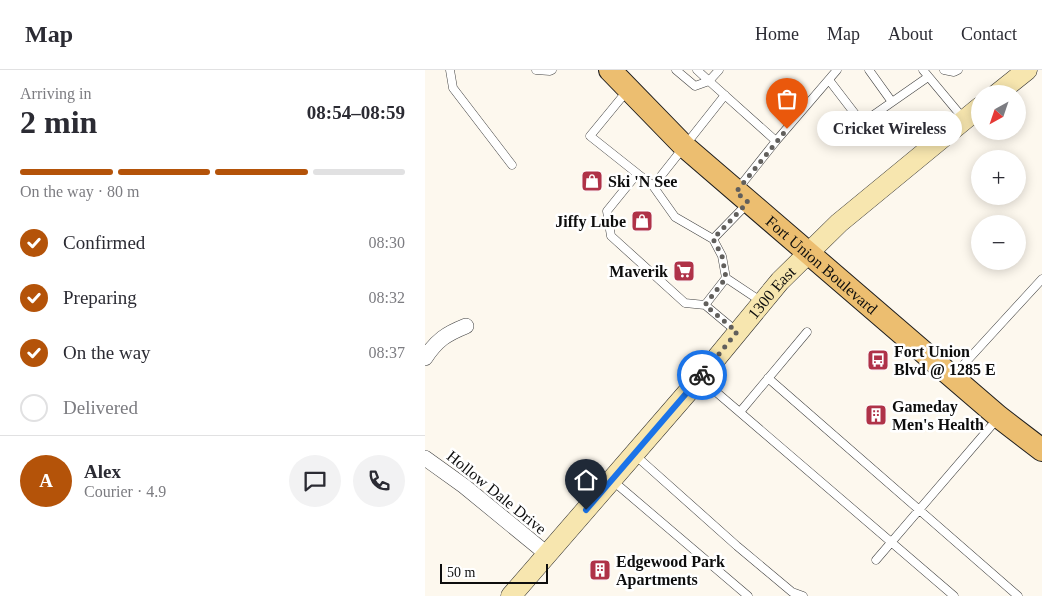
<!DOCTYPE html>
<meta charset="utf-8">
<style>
:root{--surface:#fff;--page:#f2f2f3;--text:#2b2b33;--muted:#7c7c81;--line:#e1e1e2;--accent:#b45309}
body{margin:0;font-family:"Times New Roman",serif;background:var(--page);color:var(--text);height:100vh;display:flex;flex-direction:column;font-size:19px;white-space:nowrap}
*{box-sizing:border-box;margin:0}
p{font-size:16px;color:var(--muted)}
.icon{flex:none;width:28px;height:28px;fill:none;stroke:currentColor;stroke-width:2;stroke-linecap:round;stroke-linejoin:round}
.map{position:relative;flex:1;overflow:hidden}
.details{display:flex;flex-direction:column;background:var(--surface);width:425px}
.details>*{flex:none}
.needle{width:32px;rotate:220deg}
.controls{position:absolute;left:546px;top:15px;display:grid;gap:10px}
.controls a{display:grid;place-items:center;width:55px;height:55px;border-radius:50%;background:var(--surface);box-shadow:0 2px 12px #0003;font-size:25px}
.scale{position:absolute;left:15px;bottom:12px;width:108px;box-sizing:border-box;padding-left:5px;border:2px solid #0d0d0d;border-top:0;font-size:14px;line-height:18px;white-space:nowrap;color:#0d0d0d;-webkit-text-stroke:4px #fff;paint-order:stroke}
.pin{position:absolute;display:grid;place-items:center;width:42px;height:42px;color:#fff;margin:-51px -21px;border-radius:50% 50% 50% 0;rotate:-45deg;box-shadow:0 0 5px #0007}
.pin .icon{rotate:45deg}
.courier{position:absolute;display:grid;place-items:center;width:50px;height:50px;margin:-25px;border:4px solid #1a73e8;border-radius:50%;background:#fff;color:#222;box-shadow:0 1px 6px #0007}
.bubble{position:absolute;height:35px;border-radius:18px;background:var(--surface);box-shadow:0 2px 12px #0003;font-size:16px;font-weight:700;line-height:35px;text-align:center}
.overview em{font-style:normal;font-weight:700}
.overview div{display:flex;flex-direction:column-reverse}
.overview{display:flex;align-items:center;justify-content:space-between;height:85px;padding:0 20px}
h1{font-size:32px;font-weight:700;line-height:38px}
.bar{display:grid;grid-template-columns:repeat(4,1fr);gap:8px 5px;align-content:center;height:60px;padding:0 20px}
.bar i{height:6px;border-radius:4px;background:var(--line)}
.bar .current{background:var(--accent)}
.bar p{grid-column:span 4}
.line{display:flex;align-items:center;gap:12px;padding:0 20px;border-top:1px solid var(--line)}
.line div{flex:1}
.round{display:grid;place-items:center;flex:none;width:52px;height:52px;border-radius:26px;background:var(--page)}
ol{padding:0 20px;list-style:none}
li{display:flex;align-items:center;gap:15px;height:55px}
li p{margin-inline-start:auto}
li .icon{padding:5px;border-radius:50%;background:var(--accent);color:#fff;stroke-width:4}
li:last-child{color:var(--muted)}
li i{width:28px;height:28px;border:2px solid var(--line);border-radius:50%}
header{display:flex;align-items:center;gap:30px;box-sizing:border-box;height:70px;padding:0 25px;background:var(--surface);border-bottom:1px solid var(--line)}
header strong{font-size:24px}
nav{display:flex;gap:28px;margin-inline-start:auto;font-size:18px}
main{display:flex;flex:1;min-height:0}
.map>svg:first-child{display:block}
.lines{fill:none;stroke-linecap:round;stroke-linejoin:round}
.service-casing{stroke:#404040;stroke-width:9}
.minor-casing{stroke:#404040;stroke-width:16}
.secondary-casing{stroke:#2f2f2f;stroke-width:21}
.primary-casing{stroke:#1e1e1e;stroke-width:24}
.service{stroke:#fff;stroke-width:8}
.minor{stroke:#fff;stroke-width:15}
.secondary{stroke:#f7e6af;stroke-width:20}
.primary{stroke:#ecbe70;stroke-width:22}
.done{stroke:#615f5c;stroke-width:5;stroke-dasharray:0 9}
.route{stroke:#1a73e8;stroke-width:6}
.labels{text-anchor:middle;stroke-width:5;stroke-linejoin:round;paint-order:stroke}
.poi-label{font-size:16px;font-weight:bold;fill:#0d0d0d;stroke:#fff;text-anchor:start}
.street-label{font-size:16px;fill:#0d0d0d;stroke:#fff}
</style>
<header>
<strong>Map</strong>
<nav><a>Home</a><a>Map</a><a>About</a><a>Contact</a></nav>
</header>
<main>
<section class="details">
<div class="overview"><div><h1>2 min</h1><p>Arriving in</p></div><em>08:54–08:59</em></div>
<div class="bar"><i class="current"></i><i class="current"></i><i class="current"></i><i></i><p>On the way · 80 m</p></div>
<ol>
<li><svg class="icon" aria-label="check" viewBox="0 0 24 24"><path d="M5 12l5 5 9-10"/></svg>Confirmed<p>08:30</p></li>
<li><svg class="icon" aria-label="check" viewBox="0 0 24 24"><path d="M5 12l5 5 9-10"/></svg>Preparing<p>08:32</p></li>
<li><svg class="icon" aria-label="check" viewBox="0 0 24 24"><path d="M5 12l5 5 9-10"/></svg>On the way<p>08:37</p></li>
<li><i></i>Delivered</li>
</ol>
<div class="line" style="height:90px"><b class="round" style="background:var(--accent);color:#fff">A</b><div><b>Alex</b><p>Courier · 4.9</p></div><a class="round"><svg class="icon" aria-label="chat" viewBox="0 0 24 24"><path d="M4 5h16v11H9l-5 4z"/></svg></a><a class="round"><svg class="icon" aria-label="phone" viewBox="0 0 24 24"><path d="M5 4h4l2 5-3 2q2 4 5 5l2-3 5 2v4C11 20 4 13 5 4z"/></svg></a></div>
</section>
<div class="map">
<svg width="617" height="526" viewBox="0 0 617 526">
<rect width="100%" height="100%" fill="#fdf8ee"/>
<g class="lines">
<g class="service-casing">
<path id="service" d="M25 0 28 18 87 95
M111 0 125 1 127 0
M251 0 270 16 284 11 272 0
M294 0 284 11 351 71 312 120
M444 0 467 32
M498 0 538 48
M519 0 529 2 533 0
M404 10 437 53 503 7
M202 21 165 66 228 116 300 25
M351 71 412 0
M212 104 182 141 186 166 260 233 280 235
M228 116 250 147 288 169 297 186 301 208 280 235 311 261
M288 169 323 133
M301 208 337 232
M529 305 617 209
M343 308 593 526
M276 309 529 526
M315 342 382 262
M210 385 312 476 367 522 378 526
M188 411 323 526
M451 490 573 348"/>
</g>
<g class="minor-casing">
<path id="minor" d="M0 288C12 270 21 264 41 256
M0 388 39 416 122 484"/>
</g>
<g class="secondary-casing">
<g id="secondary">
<path d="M572 24 602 0"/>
<path id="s1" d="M86 526 275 308 355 211 414 153 555 37"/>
</g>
</g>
<g class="primary-casing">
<g id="primary">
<path id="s2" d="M185 0 259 76 574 347 617 380"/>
</g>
</g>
<use href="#service" class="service"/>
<use href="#minor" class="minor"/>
<use href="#secondary" class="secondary"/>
<use href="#primary" class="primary"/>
</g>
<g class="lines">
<path class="done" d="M277 305 312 262 280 235 301 208 297 186 288 169 323 132 311 122 362 59"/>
<path class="route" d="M161 440 277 305"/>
</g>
<defs>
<g id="shop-square" transform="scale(1.125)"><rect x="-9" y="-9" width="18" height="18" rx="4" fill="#af3248" stroke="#fff"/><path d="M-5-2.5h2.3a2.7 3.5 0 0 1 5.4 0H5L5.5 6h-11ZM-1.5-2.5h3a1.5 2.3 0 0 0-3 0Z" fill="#fff"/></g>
<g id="supermarket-square" transform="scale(1.125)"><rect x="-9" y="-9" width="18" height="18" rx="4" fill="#af3248" stroke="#fff"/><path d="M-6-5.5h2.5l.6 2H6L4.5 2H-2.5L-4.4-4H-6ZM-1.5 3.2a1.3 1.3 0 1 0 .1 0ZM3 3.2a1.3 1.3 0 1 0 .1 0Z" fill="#fff"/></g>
<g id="bus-square" transform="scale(1.125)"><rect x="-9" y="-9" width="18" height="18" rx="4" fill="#af3248" stroke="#fff"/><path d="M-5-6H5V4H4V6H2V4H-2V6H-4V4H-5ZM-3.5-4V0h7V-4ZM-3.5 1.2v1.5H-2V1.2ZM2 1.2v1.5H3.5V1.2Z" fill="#fff"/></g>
<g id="building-square" transform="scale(1.125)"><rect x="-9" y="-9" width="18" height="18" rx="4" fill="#af3248" stroke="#fff"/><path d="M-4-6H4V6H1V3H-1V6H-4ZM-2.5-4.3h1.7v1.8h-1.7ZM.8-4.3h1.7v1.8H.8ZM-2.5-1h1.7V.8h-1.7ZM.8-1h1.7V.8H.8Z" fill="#fff"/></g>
</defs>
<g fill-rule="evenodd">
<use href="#shop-square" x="167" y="111"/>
<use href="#shop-square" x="217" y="151"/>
<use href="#supermarket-square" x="259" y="201"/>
<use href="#bus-square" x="453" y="290"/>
<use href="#building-square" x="451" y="345"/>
<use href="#building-square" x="175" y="500"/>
</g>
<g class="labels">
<g class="poi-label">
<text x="183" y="117">Ski 'N See</text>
<text x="201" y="157" text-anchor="end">Jiffy Lube</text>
<text x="243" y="207" text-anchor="end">Maverik</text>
<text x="469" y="287">Fort Union<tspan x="469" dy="18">Blvd @ 1285 E</tspan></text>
<text x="467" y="342">Gameday<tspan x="467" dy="18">Men's Health</tspan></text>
<text x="191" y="497">Edgewood Park<tspan x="191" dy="18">Apartments</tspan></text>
</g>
<g class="street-label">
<text dy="6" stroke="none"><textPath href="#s2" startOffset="288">Fort Union Boulevard</textPath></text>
<text dy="6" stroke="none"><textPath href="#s1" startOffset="400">1300 East</textPath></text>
<text transform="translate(72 422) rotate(39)" y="6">Hollow Dale Drive</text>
</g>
</g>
</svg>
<div class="controls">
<a><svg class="needle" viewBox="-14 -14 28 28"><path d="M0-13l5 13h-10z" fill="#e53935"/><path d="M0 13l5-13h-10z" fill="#7c7c81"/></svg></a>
<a>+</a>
<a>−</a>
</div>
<div class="scale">50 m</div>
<div class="pin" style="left:362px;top:59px;background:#ea580c"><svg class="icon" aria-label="bag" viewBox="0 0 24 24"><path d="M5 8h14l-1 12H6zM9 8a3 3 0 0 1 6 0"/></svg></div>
<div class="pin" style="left:161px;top:440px;background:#1f2937"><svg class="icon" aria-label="home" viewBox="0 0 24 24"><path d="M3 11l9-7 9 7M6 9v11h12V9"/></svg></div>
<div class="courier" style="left:277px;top:305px"><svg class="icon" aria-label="bike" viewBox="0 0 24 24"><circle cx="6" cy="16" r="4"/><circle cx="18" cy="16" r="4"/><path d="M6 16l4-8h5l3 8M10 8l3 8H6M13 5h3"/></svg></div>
<div class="bubble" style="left:392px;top:41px;width:145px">Cricket Wireless</div>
</div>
</main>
